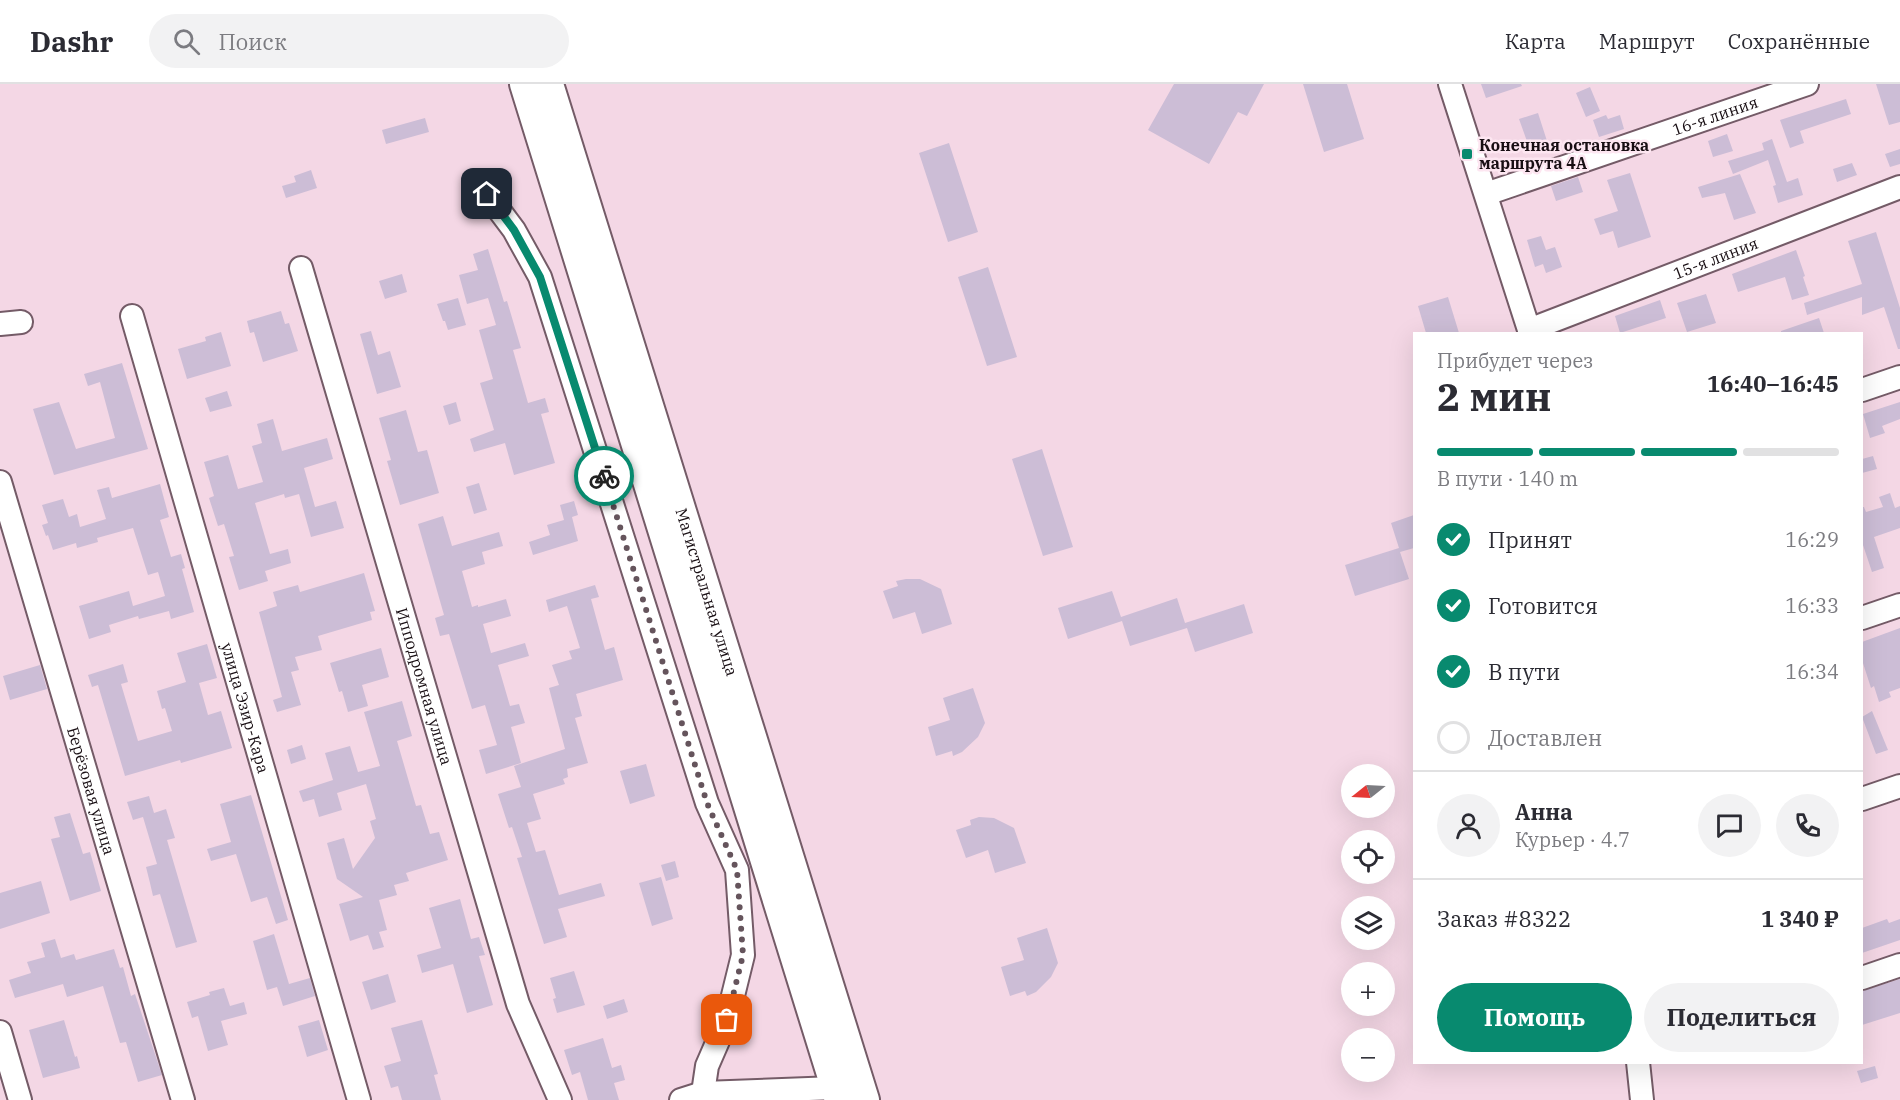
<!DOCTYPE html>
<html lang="ru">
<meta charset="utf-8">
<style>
:root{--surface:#fff;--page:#f2f2f3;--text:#2b2b33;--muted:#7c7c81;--line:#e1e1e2;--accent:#088a6f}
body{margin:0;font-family:"IBM Plex Serif",serif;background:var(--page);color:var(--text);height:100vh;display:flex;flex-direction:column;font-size:22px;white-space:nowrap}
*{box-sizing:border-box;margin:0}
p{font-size:20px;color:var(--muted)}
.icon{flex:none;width:33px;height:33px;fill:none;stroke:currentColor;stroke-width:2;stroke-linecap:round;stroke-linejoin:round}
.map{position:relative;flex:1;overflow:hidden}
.details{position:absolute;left:1413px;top:248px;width:450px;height:732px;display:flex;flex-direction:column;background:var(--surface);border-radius:0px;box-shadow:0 6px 24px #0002}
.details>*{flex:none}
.needle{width:39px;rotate:252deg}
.fabs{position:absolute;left:1341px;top:680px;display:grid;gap:12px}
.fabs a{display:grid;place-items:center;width:54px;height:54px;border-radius:50%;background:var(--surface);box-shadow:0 6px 24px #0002;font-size:30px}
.pin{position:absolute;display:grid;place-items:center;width:51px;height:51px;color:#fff;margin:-26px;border-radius:12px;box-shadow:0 3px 9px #0006}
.courier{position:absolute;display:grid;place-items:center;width:60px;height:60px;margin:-30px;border:4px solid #088a6f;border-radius:50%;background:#fff;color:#222;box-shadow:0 2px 8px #0007}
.summary em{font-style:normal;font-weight:800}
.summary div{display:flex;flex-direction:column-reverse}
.summary{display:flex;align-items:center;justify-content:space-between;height:102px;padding:0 24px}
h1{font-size:39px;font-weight:800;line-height:45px}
.bar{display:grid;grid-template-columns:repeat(4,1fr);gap:9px 6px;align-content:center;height:72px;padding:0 24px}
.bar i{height:8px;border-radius:4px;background:var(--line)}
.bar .on{background:var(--accent)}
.bar p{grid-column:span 4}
.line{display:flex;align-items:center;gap:15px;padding:0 24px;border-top:2px solid var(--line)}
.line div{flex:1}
.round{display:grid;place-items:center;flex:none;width:63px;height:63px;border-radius:32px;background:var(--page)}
ol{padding:0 24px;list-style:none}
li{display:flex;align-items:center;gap:18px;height:66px}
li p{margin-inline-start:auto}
li .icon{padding:6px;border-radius:50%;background:var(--accent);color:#fff;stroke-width:4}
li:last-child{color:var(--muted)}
li i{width:33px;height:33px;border:3px solid var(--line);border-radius:50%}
.primary-button{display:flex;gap:12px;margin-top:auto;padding:12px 24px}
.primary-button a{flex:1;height:69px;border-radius:36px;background:var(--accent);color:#fff;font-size:24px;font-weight:800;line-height:69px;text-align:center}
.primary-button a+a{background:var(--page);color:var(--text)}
header{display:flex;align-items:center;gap:36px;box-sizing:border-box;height:84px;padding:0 30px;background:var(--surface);border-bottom:2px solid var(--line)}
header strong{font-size:28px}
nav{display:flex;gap:33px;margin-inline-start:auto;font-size:21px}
.search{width:420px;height:54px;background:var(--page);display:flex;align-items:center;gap:15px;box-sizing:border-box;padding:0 21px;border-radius:33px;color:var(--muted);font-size:22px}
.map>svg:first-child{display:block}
.building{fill:#ccbdd6}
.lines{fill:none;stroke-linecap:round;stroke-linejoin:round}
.minor-casing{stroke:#745b67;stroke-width:26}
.major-casing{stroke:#745b67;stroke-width:32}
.minor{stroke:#fff;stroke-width:22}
.major{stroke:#fff;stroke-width:28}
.done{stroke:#65545c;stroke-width:6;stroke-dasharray:0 10.8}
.route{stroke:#088a6f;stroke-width:8}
.poi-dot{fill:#088a6f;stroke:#fde6f1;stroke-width:2}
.labels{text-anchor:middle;stroke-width:5;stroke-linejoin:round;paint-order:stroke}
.street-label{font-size:16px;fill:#180e13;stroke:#fde6f1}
.poi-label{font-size:16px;font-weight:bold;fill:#180e13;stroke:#fde6f1;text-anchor:start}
</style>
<header>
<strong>Dashr</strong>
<div class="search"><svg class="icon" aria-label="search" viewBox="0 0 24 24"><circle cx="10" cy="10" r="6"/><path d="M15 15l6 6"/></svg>Поиск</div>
<nav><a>Карта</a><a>Маршрут</a><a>Сохранённые</a></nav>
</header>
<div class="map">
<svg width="1900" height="1016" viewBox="0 0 1900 1016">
<rect width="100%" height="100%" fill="#f4d7e5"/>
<path class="building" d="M1174 0H1264L1247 32 1238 28 1209 80 1148 46Z
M1303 0H1347L1364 55 1324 68Z
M1481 0H1521L1522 2 1486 14Z
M1876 0H1900V38L1889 41Z
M1590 3 1600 27 1586 33 1576 9Z
M1846 15 1851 30 1800 47 1804 59 1790 64 1780 36Z
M1538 29 1547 57 1529 63 1519 35Z
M1606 31 1608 35 1620 31 1624 45 1599 53 1593 36Z
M425 34 429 48 386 60 382 46Z
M1727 50 1733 67 1713 73 1708 57Z
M1772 55 1787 98 1798 94 1803 111 1778 119 1773 102 1776 101 1768 76 1733 90 1728 77 1764 66 1762 59Z
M949 59 978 148 948 158 919 69Z
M1900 65V80L1890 83 1885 70Z
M1852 79 1857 91 1837 98 1833 85Z
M311 86 317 104 286 114 282 102 296 98 294 92Z
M1630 89 1651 153 1618 164 1613 147 1600 151 1594 135 1618 127 1607 96Z
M1740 90 1756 129 1734 136 1725 109 1702 114 1698 103Z
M1578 93 1583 108 1556 117 1551 102Z
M1876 148 1900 224V265H1898L1884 223 1862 231V213L1807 231 1804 219 1862 200 1848 157Z
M1541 152 1546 166 1555 163 1562 183 1546 189 1543 180 1535 183 1527 156Z
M488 165 504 218 507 217 521 264 513 266 528 319 545 314 549 328 541 330 555 379 514 391 505 359 474 368 470 355 494 346 480 299 493 295 479 246 496 241 488 214 467 220 459 191 478 186 473 170Z
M1796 166 1805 192 1803 193 1809 211 1792 216 1785 193 1738 208 1732 190Z
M988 183 1017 273 987 282 958 193Z
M402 190 407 208 385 215 379 197Z
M1706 210 1716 239 1687 248 1677 219Z
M1448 213 1459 249H1426L1418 222Z
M458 214 466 241 448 246 445 237H443L437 220Z
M1660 216 1666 234 1620 249 1615 232Z
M281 227 285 240 289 239 298 267 263 278 254 248 250 249 247 237Z
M1819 234 1824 249H1781V247Z
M371 247 378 271 390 267 401 303 377 310 360 250Z
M221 248 231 282 187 295 178 265 206 257 205 253Z
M122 279 148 365 54 391 33 325 59 318 76 365 115 354 100 298 88 302 84 290Z
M227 307 232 322 210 328 205 314Z
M456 318 461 337 449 341 443 322Z
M1900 318V335L1882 342 1885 349 1870 354 1863 330Z
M406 326 418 368 427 366 439 409 400 421 387 377 391 376 379 334Z
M273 335 282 367 327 354 333 375 304 384 315 423 336 417 344 444 311 453 299 410 285 414 284 410 255 419 270 470 288 465 291 479 265 487 268 497 239 506 229 473 234 472 224 440 218 442 209 414 214 412 204 378 228 371 238 405 263 398 252 362 262 359 257 340Z
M1042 365 1073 463 1043 472 1012 375Z
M1873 372 1877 385 1862 389V375Z
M479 399 487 426 474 430 466 403Z
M160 400 169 433 160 436 171 473 181 470 185 484 182 485 194 528 171 535 169 527 139 535 138 532 109 541 111 548 89 555 79 522 129 507 133 522 165 512 158 488 148 491 133 444 97 454 98 458 77 464 76 459 53 466 48 451 46 452 42 441 48 439 42 421 63 415 69 433 77 430 80 443 106 435 97 406 109 403 112 414Z
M1890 409 1895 424 1900 422V444L1874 453 1884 484 1872 488 1862 458V423H1864L1866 428 1883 423 1879 413Z
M574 417 578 431 572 433 578 457 533 471 529 458 550 451 547 441 564 436 560 421Z
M1414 431V464L1400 468 1409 495 1355 512 1345 481 1399 464 1391 439Z
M443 432 452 462 499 448 503 462 482 468 485 480 462 487 472 523 478 521V523L506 515 511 532 483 540 491 569 525 559 529 572 498 581 510 622 519 620 525 639 511 643 521 679 486 690 479 666 497 661 485 621 472 625 449 550 440 552 435 534 444 531 418 440Z
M364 489 375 527 370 528 372 536 318 552 322 566 295 573 299 586 291 588 301 621 277 628 273 616 282 613 259 528 277 522 273 508 298 501 300 508Z
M906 495H920L941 505 952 540 922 550 915 528 893 535 883 507 898 502 896 497Z
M595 501 599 513 591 515 605 566 614 563 623 596 576 610 582 632 575 634 588 679 567 685 568 693 563 695 565 700 533 710 541 735 527 739 536 768 545 766 559 811 601 799 605 812 558 825 567 853 544 860 517 774 522 773 512 743 509 744 498 710 521 703 514 682 565 665 549 604 559 601 552 581 572 575 569 567 580 564 567 522 549 528 546 516Z
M1112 507 1121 533 1177 514 1185 539 1244 520 1253 549 1195 568 1187 544 1130 562 1122 537 1068 555 1058 524Z
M1900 544V604L1889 608 1891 613 1879 618 1874 602 1871 604 1862 576V558Z
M207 560 217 594 199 599 208 631 221 627 232 664 181 679 180 676 125 692 98 601 92 603 88 591 123 580 128 598 121 600 138 657 172 647 165 624 162 625 157 607 186 598 177 569Z
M381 564 389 593 362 601 368 622 348 628 342 607 339 608 330 579Z
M40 581 47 605 10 616 3 592Z
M973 604 985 639 978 653 962 668 953 672 952 667 936 672 928 643 950 636 943 614Z
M402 617 412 652 397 657 416 722 421 721 430 750 439 748 448 776 406 789 409 797 394 801 397 811 379 816 387 846 379 848 384 863 373 866 368 851 350 857 339 820 363 813 337 795 327 759 344 754 353 785 375 754 370 737 376 735 366 700 337 709 342 726 319 733 314 715 303 718 299 707 333 696 325 669 350 662 358 688 380 682 364 628Z
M1872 627 1888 666 1876 670 1862 633Z
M302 661 306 675 291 680 287 666Z
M646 680 655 712 630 720 620 687Z
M251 711 288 836 276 840 267 813 251 818 236 770 211 777 207 765 231 758 220 720Z
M149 712 154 729 166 725 175 754 167 756 197 858 176 864 160 810 153 812 150 799 146 783 157 780 143 733 133 736 127 718Z
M70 729 83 770 90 768 101 807 70 817 51 755 60 753 54 733Z
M979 733 994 734 1014 744 1026 779 995 789 988 766 966 774 956 746 971 741 970 736Z
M675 777 679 793 666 797 661 781Z
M661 793 673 835 652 842 639 799Z
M41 797 50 829 0 845V809Z
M460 815 471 855 479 853 485 871 479 872 493 921 467 929 453 880 422 889 417 871 441 864 429 824Z
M1887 835 1889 839 1900 835V856L1862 869V844Z
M1047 844 1058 879 1051 893 1036 908 1027 912 1025 907 1010 912 1001 883 1024 876 1017 854Z
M274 850 289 900 310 894 315 912 283 922 277 903 267 906 253 857Z
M55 855 61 874 74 870 76 876 114 865 120 884 123 883 131 912 135 910 162 991 138 998 126 958 120 959 103 902 67 913 63 900 15 914 9 896 31 889 27 878 45 873 41 859Z
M574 887 585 921 557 929 553 915 556 914 550 894Z
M388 890 396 918 371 926 362 898Z
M1900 895V929L1862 941V907Z
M224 904 230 922 244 918 247 930 221 937 228 961 208 967 198 932 192 934 187 918 210 911 209 908Z
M624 915 628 928 607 935 603 922Z
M64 936 75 973 77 972 80 984 43 994 29 946Z
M319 936 328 966 307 973 298 942Z
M422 936 438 990 434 991 441 1016H402L398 1002 391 1004 384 982 401 977 391 944Z
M603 954 612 984 621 981 625 996 614 999 619 1016H588L580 988 572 991 564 966Z
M1875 982 1878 994 1861 999 1857 987Z"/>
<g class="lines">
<g class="minor-casing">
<g id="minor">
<path d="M1450 0 1530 249"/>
<path d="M487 110 514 146 540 193 707 719 737 786 743 871 727 936 707 982 703 1009"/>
<path id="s1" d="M1486 110 1807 0"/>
<path id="s2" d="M301 184 518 920 560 1016"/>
<path id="s3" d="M132 232 359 1016"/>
<path d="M0 240 21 238"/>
<path id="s4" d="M1529 246 1900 103"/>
<path d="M1862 306 1900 293"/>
<path id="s5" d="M0 398 183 1016"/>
<path d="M1862 534 1900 521"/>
<path d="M1862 715 1900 702"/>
<path d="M1862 894 1900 881"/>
<path d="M0 948 20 1016"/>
<path d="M1638 978 1642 1016"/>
<path d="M681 1016 703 1009 835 1004 849 999"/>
</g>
</g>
<g class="major-casing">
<g id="major">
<path d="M524 0 839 1016"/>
<path id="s6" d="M549 0 865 1016"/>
</g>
</g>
<use href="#minor" class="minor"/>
<use href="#major" class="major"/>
</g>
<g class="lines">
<path class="done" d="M604 392 707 719 737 786 743 871 727 936"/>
<path class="route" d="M487 110 514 146 540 193 604 392"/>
</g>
<rect class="poi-dot" x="1461" y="64" width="12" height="12" rx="3"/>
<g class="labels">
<g class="street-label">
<text dy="6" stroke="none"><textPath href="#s1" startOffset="242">16-я линия</textPath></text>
<text dy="6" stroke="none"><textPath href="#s4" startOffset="200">15-я линия</textPath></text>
<text dy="6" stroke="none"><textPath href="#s6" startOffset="532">Магистральная улица</textPath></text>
<text dy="6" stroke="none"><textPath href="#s2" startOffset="436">Ипподромная улица</textPath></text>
<text dy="6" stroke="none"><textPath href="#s3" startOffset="408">улица Эзир-Кара</textPath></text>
<text dy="6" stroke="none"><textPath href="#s5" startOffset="322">Берёзовая улица</textPath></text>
</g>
<g class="poi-label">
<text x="1479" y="67">Конечная остановка<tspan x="1479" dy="18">маршрута 4А</tspan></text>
</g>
</g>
</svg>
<div class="fabs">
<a><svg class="needle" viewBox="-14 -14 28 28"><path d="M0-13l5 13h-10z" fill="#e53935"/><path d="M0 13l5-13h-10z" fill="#7c7c81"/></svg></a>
<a><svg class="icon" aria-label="locate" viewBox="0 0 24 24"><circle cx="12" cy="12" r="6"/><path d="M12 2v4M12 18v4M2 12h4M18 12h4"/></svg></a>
<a><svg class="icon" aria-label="layers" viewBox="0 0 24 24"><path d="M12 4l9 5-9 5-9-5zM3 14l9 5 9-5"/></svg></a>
<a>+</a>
<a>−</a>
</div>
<div class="pin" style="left:727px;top:936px;background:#ea580c"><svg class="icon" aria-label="bag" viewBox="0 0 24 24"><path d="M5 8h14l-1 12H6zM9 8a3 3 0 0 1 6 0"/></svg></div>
<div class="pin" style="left:487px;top:110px;background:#1f2937"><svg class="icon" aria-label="home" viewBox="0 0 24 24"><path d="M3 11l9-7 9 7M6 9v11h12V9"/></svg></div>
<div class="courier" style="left:604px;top:392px"><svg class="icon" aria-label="bike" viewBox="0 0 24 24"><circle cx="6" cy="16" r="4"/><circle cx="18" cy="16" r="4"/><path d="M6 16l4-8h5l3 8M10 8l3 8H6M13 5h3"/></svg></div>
<section class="details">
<div class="summary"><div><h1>2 мин</h1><p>Прибудет через</p></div><em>16:40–16:45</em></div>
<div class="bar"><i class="on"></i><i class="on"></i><i class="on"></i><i></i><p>В пути · 140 m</p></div>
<ol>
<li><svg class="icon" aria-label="check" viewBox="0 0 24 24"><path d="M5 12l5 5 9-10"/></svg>Принят<p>16:29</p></li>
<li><svg class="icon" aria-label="check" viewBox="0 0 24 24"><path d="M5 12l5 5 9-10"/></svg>Готовится<p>16:33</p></li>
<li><svg class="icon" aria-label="check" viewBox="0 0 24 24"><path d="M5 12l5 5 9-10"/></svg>В пути<p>16:34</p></li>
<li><i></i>Доставлен</li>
</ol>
<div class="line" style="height:108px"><a class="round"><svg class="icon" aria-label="person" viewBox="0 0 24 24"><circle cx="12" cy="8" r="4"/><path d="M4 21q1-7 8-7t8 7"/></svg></a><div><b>Анна</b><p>Курьер · 4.7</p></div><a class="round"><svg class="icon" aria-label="chat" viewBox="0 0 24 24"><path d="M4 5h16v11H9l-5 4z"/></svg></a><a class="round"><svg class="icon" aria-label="phone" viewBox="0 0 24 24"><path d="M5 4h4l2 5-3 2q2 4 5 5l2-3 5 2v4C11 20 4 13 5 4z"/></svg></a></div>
<div class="line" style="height:78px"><div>Заказ #8322</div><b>1 340 ₽</b></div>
<div class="primary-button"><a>Помощь</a><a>Поделиться</a></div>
</section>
</div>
